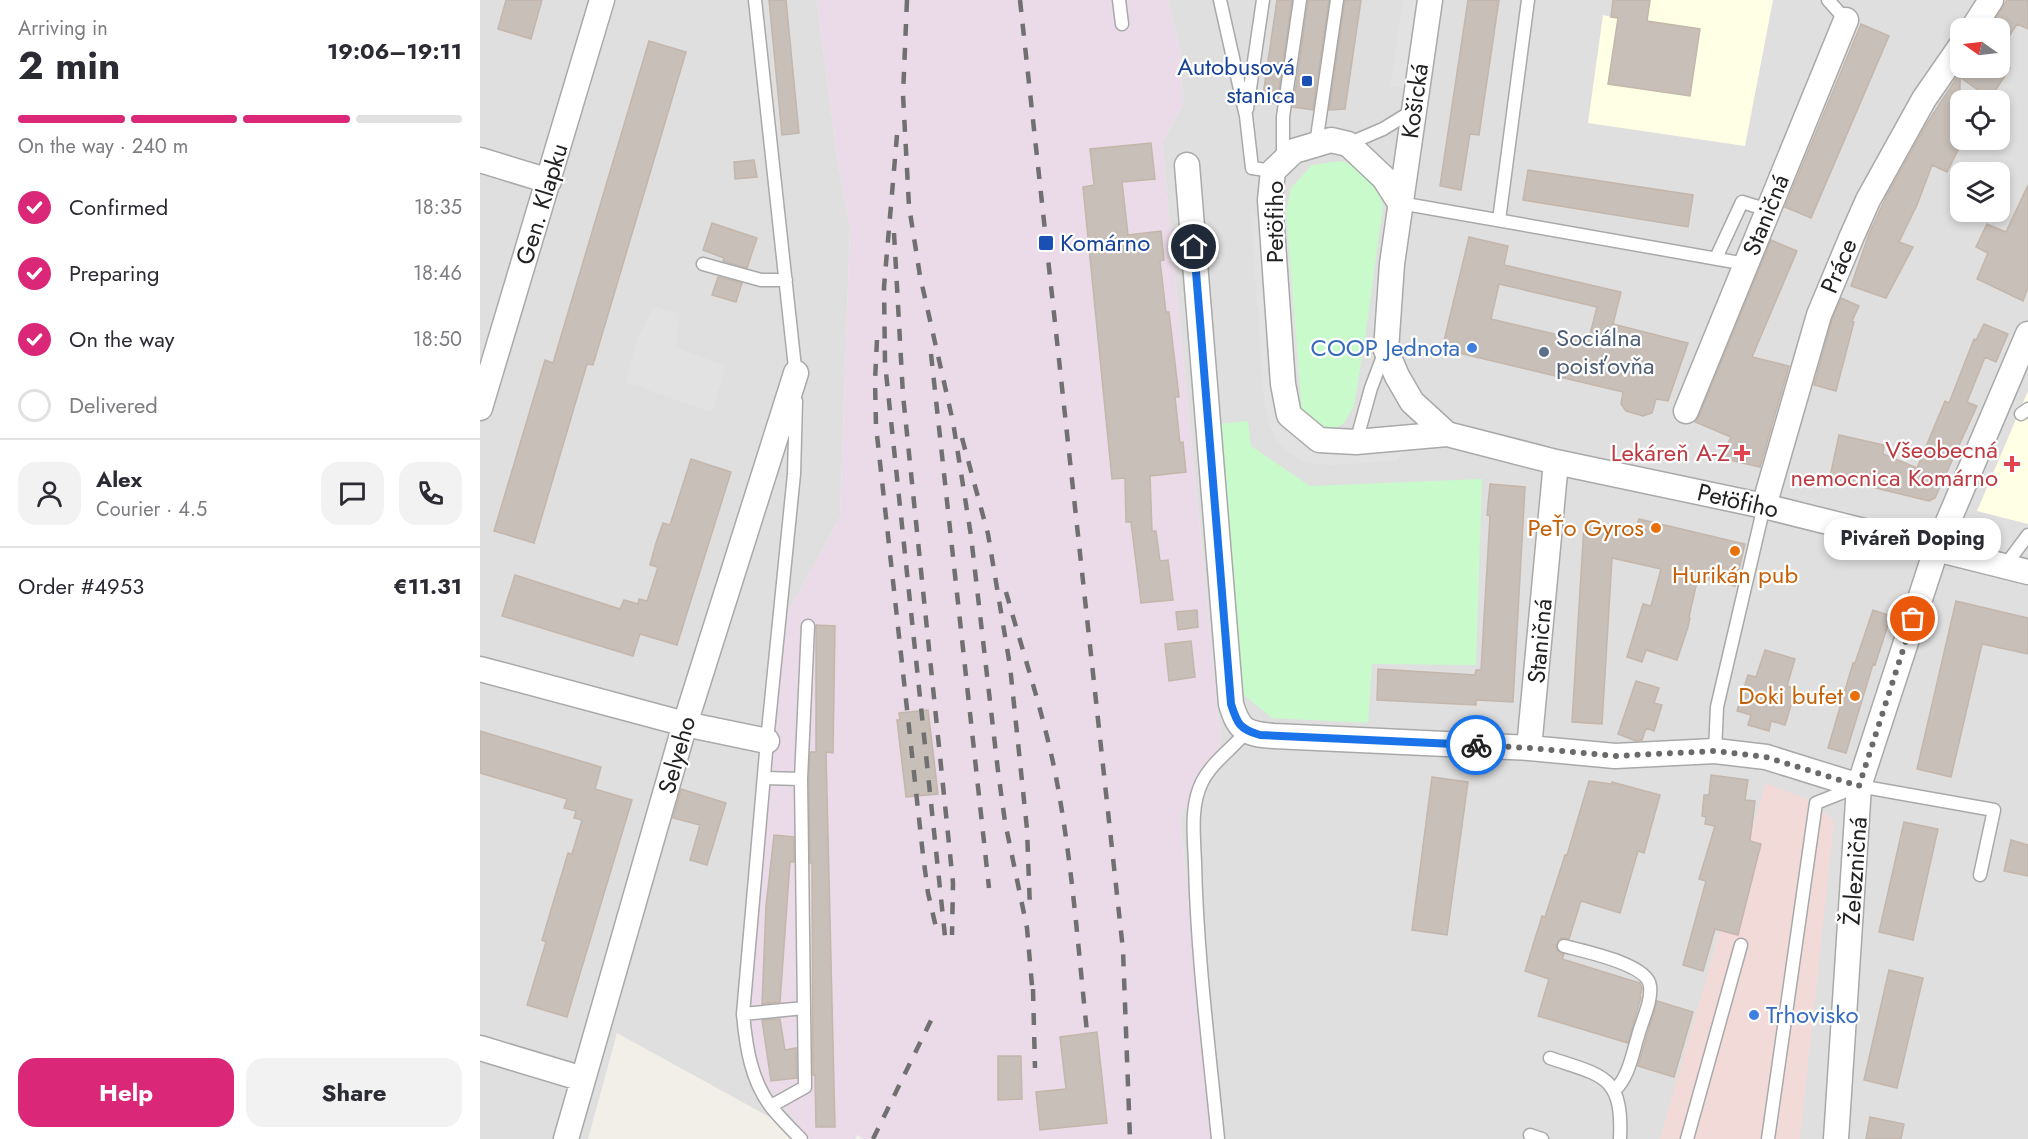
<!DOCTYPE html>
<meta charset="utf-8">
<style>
:root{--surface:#fff;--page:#f2f2f3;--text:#2b2b33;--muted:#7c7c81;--line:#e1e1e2;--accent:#db2777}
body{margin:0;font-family:Jost,sans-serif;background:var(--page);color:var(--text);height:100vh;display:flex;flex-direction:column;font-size:22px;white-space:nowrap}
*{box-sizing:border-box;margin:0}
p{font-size:20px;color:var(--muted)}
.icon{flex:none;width:33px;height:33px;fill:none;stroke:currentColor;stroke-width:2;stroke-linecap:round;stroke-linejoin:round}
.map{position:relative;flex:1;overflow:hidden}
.drawer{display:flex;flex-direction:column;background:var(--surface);width:480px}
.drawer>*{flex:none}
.needle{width:39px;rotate:284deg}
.fabs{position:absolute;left:1470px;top:18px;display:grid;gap:12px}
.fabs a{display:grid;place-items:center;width:60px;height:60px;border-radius:12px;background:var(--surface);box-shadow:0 3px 9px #0003;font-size:30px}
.pin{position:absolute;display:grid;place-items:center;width:51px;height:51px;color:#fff;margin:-26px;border:3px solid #fff;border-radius:50%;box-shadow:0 2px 6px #0007}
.courier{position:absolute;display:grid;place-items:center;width:60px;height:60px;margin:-30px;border:4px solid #1a73e8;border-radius:50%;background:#fff;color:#222;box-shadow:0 2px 8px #0007}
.bubble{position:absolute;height:42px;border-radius:18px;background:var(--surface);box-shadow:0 3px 9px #0003;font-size:20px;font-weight:700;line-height:42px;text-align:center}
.head em{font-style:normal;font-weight:700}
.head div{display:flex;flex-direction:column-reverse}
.head{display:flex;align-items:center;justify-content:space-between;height:102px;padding:0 18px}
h1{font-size:39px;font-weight:700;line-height:45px}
.bar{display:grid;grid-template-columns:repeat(4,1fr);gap:9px 6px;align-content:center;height:72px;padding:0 18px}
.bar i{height:8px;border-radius:4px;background:var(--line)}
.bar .active{background:var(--accent)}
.bar p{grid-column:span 4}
.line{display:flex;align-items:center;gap:15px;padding:0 18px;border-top:2px solid var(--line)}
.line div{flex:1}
.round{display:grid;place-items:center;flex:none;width:63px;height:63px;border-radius:18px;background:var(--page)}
ol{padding:0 18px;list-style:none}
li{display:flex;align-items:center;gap:18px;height:66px}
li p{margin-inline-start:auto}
li .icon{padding:6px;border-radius:50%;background:var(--accent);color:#fff;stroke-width:4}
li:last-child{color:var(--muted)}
li i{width:33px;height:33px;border:3px solid var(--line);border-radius:50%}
.action{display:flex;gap:12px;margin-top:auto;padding:12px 18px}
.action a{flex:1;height:69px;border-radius:18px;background:var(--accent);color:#fff;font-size:24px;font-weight:700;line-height:69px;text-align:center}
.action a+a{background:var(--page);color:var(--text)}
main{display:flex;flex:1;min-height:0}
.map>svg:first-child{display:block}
.residential{fill:#e0dfdf;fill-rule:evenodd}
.commercial{fill:#f2dad9}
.industrial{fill:#ebdbe8}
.education{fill:#ffffe5}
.park{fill:#c8facc}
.parking{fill:#e2e2e2}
.building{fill:#c7bfb8;stroke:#c4b6ab;stroke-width:1.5;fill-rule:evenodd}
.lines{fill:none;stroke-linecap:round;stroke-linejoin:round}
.lane-casing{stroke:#a9a9a9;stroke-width:15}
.street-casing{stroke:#a9a9a9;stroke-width:27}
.lane{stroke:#fff;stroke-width:12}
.street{stroke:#fff;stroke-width:24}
.rail{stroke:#707070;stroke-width:4.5;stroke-dasharray:12 12;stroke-linecap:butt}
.done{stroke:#6b6a68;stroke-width:6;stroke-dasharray:0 10.8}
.route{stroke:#1a73e8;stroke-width:8}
.transit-dot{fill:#1a4fb4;stroke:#fff;stroke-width:2}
.shop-dot{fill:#3f7fe0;stroke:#fff;stroke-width:2}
.service-dot{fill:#5c6f8a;stroke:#fff;stroke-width:2}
.health-dot{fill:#e0444e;stroke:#fff;stroke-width:2}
.food-dot{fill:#e8710a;stroke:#fff;stroke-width:2}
.labels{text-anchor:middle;stroke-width:4.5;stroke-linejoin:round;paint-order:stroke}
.transit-label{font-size:24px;fill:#164399;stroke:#fff;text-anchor:end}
.street-label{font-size:24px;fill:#222;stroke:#fff}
.service-label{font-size:24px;fill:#4e5e75;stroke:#fff;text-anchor:start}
.shop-label{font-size:24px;fill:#366cbe;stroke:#fff;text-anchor:end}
.health-label{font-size:24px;fill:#be3a42;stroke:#fff;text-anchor:end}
.food-label{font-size:24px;fill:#c56008;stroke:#fff;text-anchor:end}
</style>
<main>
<section class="drawer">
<div class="head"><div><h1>2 min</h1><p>Arriving in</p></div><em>19:06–19:11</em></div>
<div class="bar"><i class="active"></i><i class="active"></i><i class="active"></i><i></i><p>On the way · 240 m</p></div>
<ol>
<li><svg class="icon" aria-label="check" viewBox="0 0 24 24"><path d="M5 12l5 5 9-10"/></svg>Confirmed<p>18:35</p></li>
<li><svg class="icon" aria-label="check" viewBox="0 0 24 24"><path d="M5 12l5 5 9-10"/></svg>Preparing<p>18:46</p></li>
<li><svg class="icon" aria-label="check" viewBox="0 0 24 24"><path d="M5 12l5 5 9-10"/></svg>On the way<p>18:50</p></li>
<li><i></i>Delivered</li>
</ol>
<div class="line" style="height:108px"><a class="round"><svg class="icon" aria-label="person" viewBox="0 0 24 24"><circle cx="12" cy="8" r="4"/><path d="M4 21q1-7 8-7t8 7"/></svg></a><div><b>Alex</b><p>Courier · 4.5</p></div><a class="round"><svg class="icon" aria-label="chat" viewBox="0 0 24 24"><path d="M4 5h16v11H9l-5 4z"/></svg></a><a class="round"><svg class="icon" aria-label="phone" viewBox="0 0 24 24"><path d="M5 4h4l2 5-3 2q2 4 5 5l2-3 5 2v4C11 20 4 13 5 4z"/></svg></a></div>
<div class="line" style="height:78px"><div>Order #4953</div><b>€11.31</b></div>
<div class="action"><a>Help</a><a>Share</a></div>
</section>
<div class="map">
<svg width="1548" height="1139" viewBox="0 0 1548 1139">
<rect width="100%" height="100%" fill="#f2efe9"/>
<path class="residential" d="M0 0H337L357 156 370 228 360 517 305 618 326 1137 137 1033 108 1139H0Z
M688 0H1548V1139H732L700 817 741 742 682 143 703 105 700 51ZM1480 28H1520V68H1480ZM1480 100H1520V140H1480ZM1480 172H1520V212H1480Z"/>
<path class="commercial" d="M1286 783 1336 803 1354 822 1320 1139H1180L1266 840 1272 831Z"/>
<path class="industrial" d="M337 0H688L700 51 703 105 682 143 741 742 700 817 732 1139H384L377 1135 375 1139H329L283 1080 268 1031 271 973 305 618 360 517 370 228 357 156Z"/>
<path class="education" d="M1133 0H1293L1265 146 1108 123 1123 15 1131 17Z
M1548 391V524L1497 511Z"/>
<path class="park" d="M861 161C890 171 895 176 903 206L885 338 874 406 864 423 853 430 834 425 822 413 806 212 811 188 832 165Z
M768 421 771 446 830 486 1002 479 996 665 892 664 888 723 792 718 758 690 738 424Z"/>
<path class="parking" d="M923 0H937L924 88 910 86Z
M771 212 785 222 806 212 819 374 810 375 802 419 826 445 852 450 927 445 917 461 849 465 827 463 808 452 796 440 788 422 784 402Z
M174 306 200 314 196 347 246 366 232 412 145 382 159 336Z"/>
<path class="building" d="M26 0H62L51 39 18 29Z
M289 0H306L319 133 302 135Z
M797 0H812L797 104 782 102Z
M828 0H849L833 110 813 107Z
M865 0H881L865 109 849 110Z
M988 0H1019L999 135 990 134 981 190 960 186Z
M1133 0H1170L1167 21 1220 29 1210 96 1128 84 1138 18 1131 17Z
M1527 0H1548V29L1537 24 1520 51V28H1510Z
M1381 24 1409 36 1331 218 1305 207Z
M169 41 206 52 113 365 107 364 54 543 14 531 65 360 73 363Z
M1483 68H1530L1510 99 1480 77V146L1467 172 1452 165 1437 205 1419 242 1433 247 1406 298 1371 286 1389 234 1406 197 1446 125Z
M671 143 675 179 642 182 648 235 681 231 684 260 680 261 686 312H689L699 397H695L700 443 703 442 706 472 670 476 672 531H676L680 561 688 560 693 600 661 603 651 522H646L645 478 632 479 603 187 614 185 610 149Z
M274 160 277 177 255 179 254 162Z
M1048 170 1213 195 1208 227 1043 200Z
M1548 185V288L1543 301 1497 279 1508 253 1496 247 1507 224 1526 232Z
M232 223 277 238 267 268 243 261 244 258 223 250Z
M989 237 1028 246 1024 265 1141 292 1133 324 1208 343 1188 401 1176 399 1172 413 1163 416 1146 411 1141 404 1143 392 962 349ZM1019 284 1117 307 1108 342 1011 319Z
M1291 240 1317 251 1272 357 1309 366 1280 467 1241 458 1251 437 1215 422 1219 416Z
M238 277 262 283 256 302 232 295Z
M1361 298 1379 306 1372 321 1374 322 1356 391 1334 385 1352 320Z
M1504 324 1528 334 1516 362 1505 357 1487 402 1497 406 1455 498 1449 501 1350 477 1359 435 1404 445 1403 454 1437 468 1465 401 1469 403 1494 339 1496 340Z
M211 459 251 472 197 645 160 634 153 656 22 616 35 575 140 609 144 600 158 604 159 599 167 601 178 567 170 565 176 543 183 523 190 525Z
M1010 484 1045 487 1033 702 996 700V705L897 700 898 669 995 675 996 670H1001L1010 516 1007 515Z
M1159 519 1265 544 1255 586 1218 577 1209 617 1210 618 1208 627 1197 660 1166 650 1162 662 1147 657 1163 604 1171 606 1181 569 1132 558 1122 724 1092 722 1104 525 1156 528Z
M1476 601 1548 618V654L1502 644 1471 777 1437 769Z
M717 610 718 627 698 630 696 612Z
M1393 610 1411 616 1395 665 1393 664 1366 753 1348 748 1373 663H1375Z
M336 625 355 626 353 753 346 752 355 1127H336L335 1075H333L332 863H330L329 779 330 752H336Z
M711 641 715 677 689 681 685 644Z
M1285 650 1315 659 1307 686 1316 689 1305 725 1291 721 1289 731 1268 725 1271 715 1257 711 1268 675 1276 677Z
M1156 681 1179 688 1174 703 1182 705 1174 731 1166 728 1162 740 1156 741 1138 734Z
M448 710 458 794 426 797 417 720H420L419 713Z
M0 731 121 767 115 789 152 800 87 1017 47 1005 66 942 62 940 88 853 92 854 102 820 94 818 96 811 84 808 87 799 0 773Z
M1231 775 1268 780 1265 800 1275 801 1270 841 1281 844 1258 935 1235 929 1223 971 1203 965 1226 881 1219 879 1235 826 1225 824 1226 817 1222 816 1224 795H1229Z
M952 777 988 782 967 935 932 930Z
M1109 781 1132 784V782L1180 795 1164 853 1158 851 1140 913 1101 901 1089 939 1081 938 1076 945 1078 951 1084 954 1082 959 1160 983 1162 989 1160 996 1161 997 1148 1043 1058 1016 1069 979 1045 971 1062 916 1065 917 1085 855H1087Z
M201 789 246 803 227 865 210 860 220 825 193 818Z
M1424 822 1458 829 1433 940 1399 932Z
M294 835 314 837V862H310L300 1002 282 1004 286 906Z
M1531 840 1548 845V876L1524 871Z
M1409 970 1443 978 1417 1088 1384 1080Z
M1177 1001 1213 1012 1194 1077 1158 1066Z
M300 1019 305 1050 316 1048 317 1078 291 1081 282 1020Z
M617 1032 627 1123 560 1130 556 1092 586 1089 580 1037Z
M518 1056H541L542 1099 518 1100Z
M1390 1117 1424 1124 1421 1139H1386Z"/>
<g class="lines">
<g class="lane-casing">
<path id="lane" d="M275 0 316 377
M639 0 642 24
M740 0 766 116 772 168 793 171
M1348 0 1366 20
M767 109 783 0
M836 144 857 0
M868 144 903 129 934 110
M803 160V117L820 0
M920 203 1266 264
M1019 220 1048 0
M1236 258 1262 202 1288 210
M223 264 281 280H306
M316 401 314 474 287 741 263 1014C266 1047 271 1081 292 1108 301 1119 311 1129 321 1139
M1541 414 1548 409
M876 442 891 388 905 351
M1524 567 1548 535
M1235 751 1237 707 1284 506
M284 778 321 779
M1084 946C1103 951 1168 964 1170 986 1172 1002 1162 1020 1158 1036 1152 1055 1149 1077 1134 1091
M263 1014 324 1008
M1070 1058C1123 1076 1143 1075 1140 1139
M291 1106 325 1087 321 779 328 626
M1050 1135 1062 1139
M738 1139C729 1047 717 955 715 863 714 836 710 806 722 782 732 762 753 748 767 731
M1207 1139 1261 945
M1288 1139 1336 803 1379 786 1514 810 1500 875"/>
</g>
<g class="street-casing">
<path id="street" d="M950 0 912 264 906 350 917 376 932 402 967 434
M1493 28 1511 0
M0 160 69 181
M707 165 751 704C759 731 766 734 794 736L1049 748 1135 756 1235 751 1286 757 1379 786
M920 203 904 178 868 144 851 140 814 151 793 171 790 200 803 384 809 415 839 440 876 442 967 434 1076 462 1284 506 1548 572
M0 408 122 0
M1206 411 1366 20
M1284 506 1339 315 1372 236 1388 200 1444 99 1480 47
M0 669 205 724 287 741
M1049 748 1076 462
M0 1048 103 1079
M86 1139 205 724 316 373
M1356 1139 1379 786 1456 550 1548 334"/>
</g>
<use href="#lane" class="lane"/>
<use href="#street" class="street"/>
<path class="rail" d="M427 0 423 95 429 206 440 276 473 422 491 536 518 771 525 822 547 928 553 997
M540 0 643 950 650 1139
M417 135 404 287 405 363 466 946
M414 233 423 395 473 883 472 935
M397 340 395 381 396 426 443 855 448 893 458 936
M451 354 509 888
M482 438 508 534 530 666 547 829 550 909
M526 592C543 653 564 715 576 777 592 861 598 947 607 1032
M553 989 555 1068
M393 1139 456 1010"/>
</g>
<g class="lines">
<path class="done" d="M996 745 1049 748 1135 756 1235 751 1286 757 1379 786 1433 619"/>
<path class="route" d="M714 247 751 704C757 723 759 729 780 735L996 745"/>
</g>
<g class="transit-dot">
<rect x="821" y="75" width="12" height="12" rx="3"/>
<rect x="558" y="235" width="16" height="16" rx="3"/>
</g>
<g class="shop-dot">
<circle cx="992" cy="348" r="6"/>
<circle cx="1274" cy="1015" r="6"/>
</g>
<circle class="service-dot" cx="1064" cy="352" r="6"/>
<g class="health-dot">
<path d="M1259 444h6v6h6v6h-6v6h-6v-6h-6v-6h6z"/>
<path d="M1529 455h6v6h6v6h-6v6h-6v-6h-6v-6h6z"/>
</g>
<g class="food-dot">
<circle cx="1176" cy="528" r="6"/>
<circle cx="1255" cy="551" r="6"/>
<circle cx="1375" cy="696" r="6"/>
</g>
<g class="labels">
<g class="transit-label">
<text x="815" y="75">Autobusová<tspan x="815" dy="28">stanica</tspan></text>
<text x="580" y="251" text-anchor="start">Komárno</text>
</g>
<g class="street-label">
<text transform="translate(935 101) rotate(-82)" y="8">Košická</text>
<text transform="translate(62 204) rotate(-73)" y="8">Gen. Klapku</text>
<text transform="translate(1286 215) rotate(-68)" y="8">Staničná</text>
<text transform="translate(795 222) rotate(-90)" y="8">Petöfiho</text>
<text transform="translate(1359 266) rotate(-67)" y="8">Práce</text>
<text transform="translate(1258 501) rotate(13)" y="8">Petöfiho</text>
<text transform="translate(1060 641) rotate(-85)" y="8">Staničná</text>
<text transform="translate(197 755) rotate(-74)" y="8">Selyeho</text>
<text transform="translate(1375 871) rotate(-86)" y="8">Železničná</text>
</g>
<g class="service-label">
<text x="1076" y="346">Sociálna<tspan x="1076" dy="28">poisťovňa</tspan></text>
</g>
<g class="shop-label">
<text x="980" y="356">COOP Jednota</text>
<text x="1286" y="1023" text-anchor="start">Trhovisko</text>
</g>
<g class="health-label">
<text x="1518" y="458">Všeobecná<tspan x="1518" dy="28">nemocnica Komárno</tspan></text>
<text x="1250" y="461">Lekáreň A-Z</text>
</g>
<g class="food-label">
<text x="1164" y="536">PeŤo Gyros</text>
<text x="1255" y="583" text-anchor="middle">Hurikán pub</text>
<text x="1363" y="704">Doki bufet</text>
</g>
</g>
</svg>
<div class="fabs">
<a><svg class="needle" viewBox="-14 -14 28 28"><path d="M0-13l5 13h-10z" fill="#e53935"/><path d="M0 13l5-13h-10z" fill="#7c7c81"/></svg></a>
<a><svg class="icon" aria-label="locate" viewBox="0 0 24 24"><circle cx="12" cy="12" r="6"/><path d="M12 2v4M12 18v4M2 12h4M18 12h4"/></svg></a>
<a><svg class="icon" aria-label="layers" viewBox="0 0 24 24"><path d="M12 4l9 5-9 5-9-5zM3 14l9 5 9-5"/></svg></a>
</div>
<div class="pin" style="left:1433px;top:619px;background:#ea580c"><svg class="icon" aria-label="bag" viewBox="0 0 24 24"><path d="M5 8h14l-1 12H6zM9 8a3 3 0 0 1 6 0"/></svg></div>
<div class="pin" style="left:714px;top:247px;background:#1f2937"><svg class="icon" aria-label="home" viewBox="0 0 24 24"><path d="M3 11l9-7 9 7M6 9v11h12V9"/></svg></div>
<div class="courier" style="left:996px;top:745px"><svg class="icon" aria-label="bike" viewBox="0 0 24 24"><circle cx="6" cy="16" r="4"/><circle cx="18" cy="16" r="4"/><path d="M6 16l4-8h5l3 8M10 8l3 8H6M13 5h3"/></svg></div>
<div class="bubble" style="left:1344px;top:518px;width:177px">Piváreň Doping</div>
</div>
</main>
